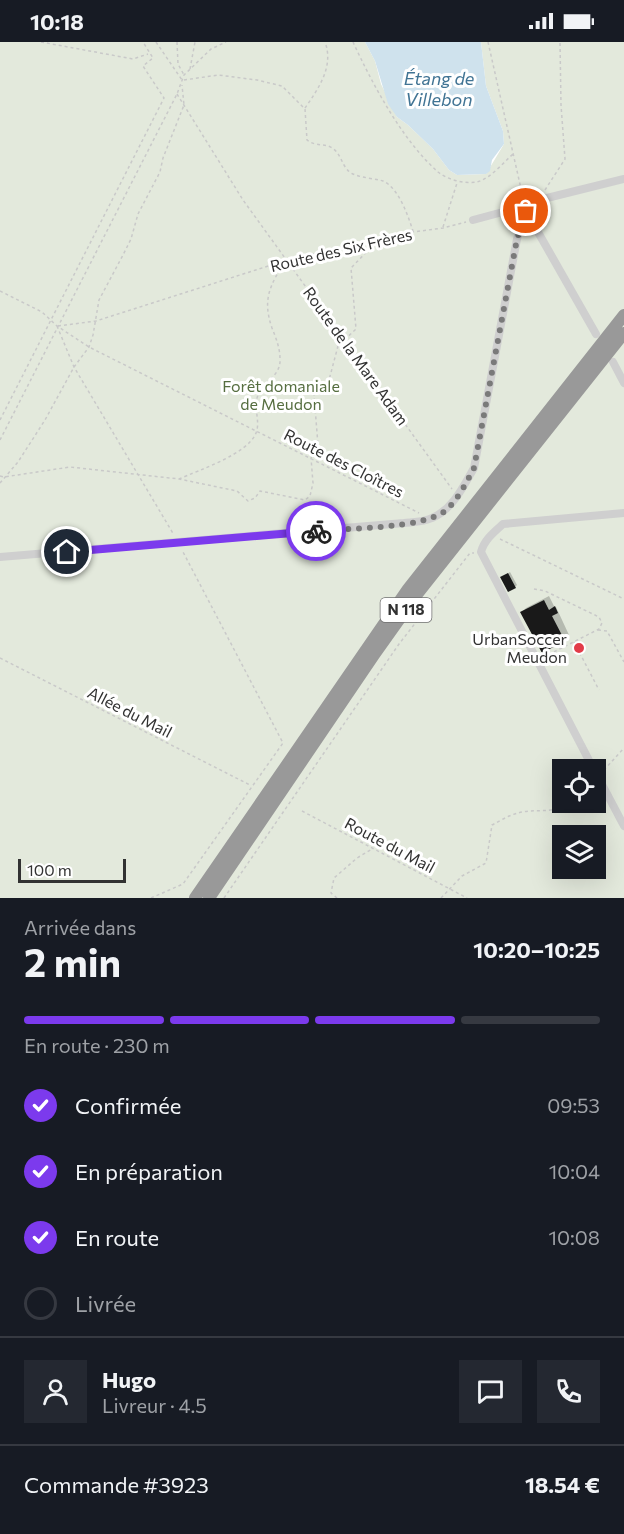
<!DOCTYPE html>
<html lang="fr">
<meta charset="utf-8">
<style>
:root{--surface:#171b24;--page:#242831;--text:#f1f3f6;--muted:#9ea1a6;--line:#363941;--accent:#7c3aed}
body{margin:0;font-family:Commissioner,sans-serif;background:var(--page);color:var(--text);height:100vh;display:flex;flex-direction:column;font-size:22px;white-space:nowrap}
*{box-sizing:border-box;margin:0}
p{font-size:20px;color:var(--muted)}
.icon{flex:none;width:33px;height:33px;fill:none;stroke:currentColor;stroke-width:2;stroke-linecap:round;stroke-linejoin:round}
.map{position:relative;height:856px;overflow:hidden}
.drawer{display:flex;flex-direction:column;background:var(--surface);flex:1}
.drawer>*{flex:none}
.buttons{position:absolute;left:552px;top:717px;display:grid;gap:12px}
.buttons a{display:grid;place-items:center;width:54px;height:54px;border-radius:0px;background:var(--surface);box-shadow:0 6px 24px #0002;font-size:30px}
.scale{position:absolute;left:18px;bottom:15px;width:108px;box-sizing:border-box;padding-left:6px;border:3px solid #323232;border-top:0;font-size:16px;line-height:21px;white-space:nowrap;color:#323232;-webkit-text-stroke:4px #fff;paint-order:stroke}
.pin{position:absolute;display:grid;place-items:center;width:51px;height:51px;color:#fff;margin:-26px;border:3px solid #fff;border-radius:50%;box-shadow:0 2px 6px #0007}
.courier{position:absolute;display:grid;place-items:center;width:60px;height:60px;margin:-30px;border:4px solid #7c3aed;border-radius:50%;background:#fff;color:#222;box-shadow:0 2px 8px #0007}
.headline em{font-style:normal;font-weight:700}
.headline div{display:flex;flex-direction:column-reverse}
.headline{display:flex;align-items:center;justify-content:space-between;height:102px;padding:0 24px}
h1{font-size:39px;font-weight:700;line-height:45px}
.bar{display:grid;grid-template-columns:repeat(4,1fr);gap:9px 6px;align-content:center;height:72px;padding:0 24px}
.bar i{height:8px;border-radius:4px;background:var(--line)}
.bar .on{background:var(--accent)}
.bar p{grid-column:span 4}
.line{display:flex;align-items:center;gap:15px;padding:0 24px;border-top:2px solid var(--line)}
.line div{flex:1}
.round{display:grid;place-items:center;flex:none;width:63px;height:63px;border-radius:0px;background:var(--page)}
ol{padding:0 24px;list-style:none}
li{display:flex;align-items:center;gap:18px;height:66px}
li p{margin-inline-start:auto}
li .icon{padding:6px;border-radius:50%;background:var(--accent);color:#fff;stroke-width:4}
li:last-child{color:var(--muted)}
li i{width:33px;height:33px;border:3px solid var(--line);border-radius:50%}
.status{display:flex;justify-content:space-between;align-items:center;height:42px;padding:0 30px;background:var(--surface);direction:ltr}
.status svg{height:16px;fill:currentColor}
.map>svg:first-child{display:block}
.green{fill:#e3e9dc;fill-rule:evenodd}
.water{fill:#cfe2ed}
.shadow{fill:#0003}
.building{fill:#191919}
.lines{fill:none;stroke-linecap:round;stroke-linejoin:round}
.path{stroke:#c9c9c9;stroke-width:1.5;stroke-dasharray:3 3;stroke-linecap:butt}
.minor{stroke:#cfcfcf;stroke-width:8}
.highway{stroke:#999;stroke-width:12}
.done{stroke:#7a7a7a;stroke-width:6;stroke-dasharray:0 10.8}
.route{stroke:#7c3aed;stroke-width:8}
.poi-dot{fill:#e23c49;stroke:#fff;stroke-width:2}
.labels{text-anchor:middle;stroke-width:6;stroke-linejoin:round;paint-order:stroke}
.shield{fill:#fff;stroke:#707070;stroke-width:1.5}
.shield-label{font-size:15px;font-weight:bold;fill:#323232}
.street-label{font-size:16px;fill:#323232;stroke:#fff}
.park-label{font-size:16px;fill:#566e40;stroke:#fff}
.poi-label{font-size:16px;fill:#323232;stroke:#fff;text-anchor:end}
.water-label{font-size:18px;font-style:italic;fill:#417494;stroke:#fff}
</style>
<div class="status"><b>10:18</b><svg viewBox="0 0 49 12"><path d="M0 12V9h3v3zM5 12V6h3v6zM10 12V3h3v9zM15 12V0h3v12zM26 1h20v11H26zM47 4h2v5h-2z"/></svg></div>
<div class="map">
<svg width="624" height="856" viewBox="0 0 624 856">
<rect width="100%" height="100%" fill="#fff"/>
<path class="green" d="M0 0H365L375 19 381 42 397 75 408 83 433 107 449 128 457 133 486 132 504 102 503 89 486 44 481 0H624V856H0ZM562 728H596V760H562ZM562 794H596V826H562Z"/>
<path class="water" d="M365 0H481L486 44 503 89 504 102 492 118 490 129 486 132 457 133 449 128 433 107 408 83 397 75 388 62 375 19Z"/>
<path class="shadow" d="M510 530 517 543 515 545 504 534Z
M549 554 555 566 556 565 569 593 543 609 522 570 526 566Z"/>
<path class="building" d="M508 531 516 546 508 550 500 535Z
M544 558 549 568 555 564 558 571 552 574 565 599 542 611 520 570Z"/>
<g class="lines">
<path class="path" d="M41 0 133 17 148 12
M156 0 182 38
M177 0 178 22 184 33
M353 0C373 43 402 98 438 130 448 138 464 142 477 140 491 136 502 122 513 112
M488 0 524 160
M190 27 195 0
M184 38 218 33 257 38 282 44 305 67 307 98C316 105 325 101 332 106 342 112 341 124 351 131 360 136 373 136 383 139 399 146 408 174 413 189
M177 52 243 158 452 447
M305 66C319 46 334 24 325 0
M545 148 565 117 561 63 560 0
M443 185 457 141
M0 249 42 270 57 284 89 305 419 471
M57 284 74 325 174 493
M58 284 96 279 287 218 413 190 443 186 466 180
M0 378 164 56 143 24 153 16 143 0
M0 398 177 52 184 33 211 7 226 0
M0 434 4 435 70 425 179 437 237 449 248 459 255 456 260 449 305 458 310 454 313 441 311 416 318 403 314 353 329 338 338 304 356 287 351 226 378 198
M179 437C199 428 248 412 256 391 261 379 252 364 259 351 266 338 281 333 280 317 280 306 276 296 272 286 262 257 270 243 286 218
M0 441 18 420 45 378 74 325 89 305 93 293 99 258 123 213 131 197 138 172 160 130 163 116 184 63 182 43
M500 497 624 557
M534 547 545 549 599 575 602 581 599 587 544 615
M598 588 607 589 624 620
M574 600 599 648
M0 616 250 743
M604 728 624 706
M302 769 467 856
M151 856 183 842 283 701 182 508
M224 856 399 602 470 511H474
M337 856 331 851 334 836 357 816 372 807
M441 856 462 834 486 821 492 783C500 779 509 773 518 771 533 766 557 773 568 760"/>
<path class="minor" d="M526 169 596 292
M473 178 499 171 526 169 543 157 624 137
M613 320 624 341
M0 515 404 481C413 480 424 480 432 476 453 467 463 445 474 426L517 197 526 169
M594 728 481 510C484 498 494 490 503 482L624 471
M596 731 624 784"/>
<path class="highway" d="M195 856 408 547 624 273
M209 856 374 613 418 551 624 291"/>
</g>
<g class="lines">
<path class="done" d="M316 489C347 486 422 487 445 469 458 458 466 441 474 426L517 197 526 169"/>
<path class="route" d="M67 510 316 489"/>
</g>
<circle class="poi-dot" cx="579" cy="606" r="6"/>
<g class="labels">
<rect class="shield" x="380.5" y="556" width="51" height="24" rx="4.5"/>
<g class="shield-label">
<text x="406" y="573">N 118</text>
</g>
<g class="street-label">
<text transform="translate(341 208) rotate(-13)" y="6">Route des Six Frères</text>
<text transform="translate(356 314) rotate(54)" y="6">Route de la Mare Adam</text>
<text transform="translate(344 421) rotate(27)" y="6">Route des Cloîtres</text>
<text transform="translate(130 670) rotate(27)" y="6">Allée du Mail</text>
<text transform="translate(390 803) rotate(28)" y="6">Route du Mail</text>
</g>
<g class="park-label">
<text x="281" y="350">Forêt domaniale<tspan x="281" dy="18">de Meudon</tspan></text>
</g>
<g class="poi-label">
<text x="567" y="603">UrbanSoccer<tspan x="567" dy="18">Meudon</tspan></text>
</g>
<g class="water-label">
<text x="439" y="43">Étang de<tspan x="439" dy="21">Villebon</tspan></text>
</g>
</g>
</svg>
<div class="buttons">
<a><svg class="icon" aria-label="locate" viewBox="0 0 24 24"><circle cx="12" cy="12" r="6"/><path d="M12 2v4M12 18v4M2 12h4M18 12h4"/></svg></a>
<a><svg class="icon" aria-label="layers" viewBox="0 0 24 24"><path d="M12 4l9 5-9 5-9-5zM3 14l9 5 9-5"/></svg></a>
</div>
<div class="scale">100 m</div>
<div class="pin" style="left:526px;top:169px;background:#ea580c"><svg class="icon" aria-label="bag" viewBox="0 0 24 24"><path d="M5 8h14l-1 12H6zM9 8a3 3 0 0 1 6 0"/></svg></div>
<div class="pin" style="left:67px;top:510px;background:#1f2937"><svg class="icon" aria-label="home" viewBox="0 0 24 24"><path d="M3 11l9-7 9 7M6 9v11h12V9"/></svg></div>
<div class="courier" style="left:316px;top:489px"><svg class="icon" aria-label="bike" viewBox="0 0 24 24"><circle cx="6" cy="16" r="4"/><circle cx="18" cy="16" r="4"/><path d="M6 16l4-8h5l3 8M10 8l3 8H6M13 5h3"/></svg></div>
</div>
<section class="drawer">
<div class="headline"><div><h1>2 min</h1><p>Arrivée dans</p></div><em>10:20–10:25</em></div>
<div class="bar"><i class="on"></i><i class="on"></i><i class="on"></i><i></i><p>En route · 230 m</p></div>
<ol>
<li><svg class="icon" aria-label="check" viewBox="0 0 24 24"><path d="M5 12l5 5 9-10"/></svg>Confirmée<p>09:53</p></li>
<li><svg class="icon" aria-label="check" viewBox="0 0 24 24"><path d="M5 12l5 5 9-10"/></svg>En préparation<p>10:04</p></li>
<li><svg class="icon" aria-label="check" viewBox="0 0 24 24"><path d="M5 12l5 5 9-10"/></svg>En route<p>10:08</p></li>
<li><i></i>Livrée</li>
</ol>
<div class="line" style="height:108px"><a class="round"><svg class="icon" aria-label="person" viewBox="0 0 24 24"><circle cx="12" cy="8" r="4"/><path d="M4 21q1-7 8-7t8 7"/></svg></a><div><b>Hugo</b><p>Livreur · 4.5</p></div><a class="round"><svg class="icon" aria-label="chat" viewBox="0 0 24 24"><path d="M4 5h16v11H9l-5 4z"/></svg></a><a class="round"><svg class="icon" aria-label="phone" viewBox="0 0 24 24"><path d="M5 4h4l2 5-3 2q2 4 5 5l2-3 5 2v4C11 20 4 13 5 4z"/></svg></a></div>
<div class="line" style="height:78px"><div>Commande #3923</div><b>18.54 €</b></div>
</section>
